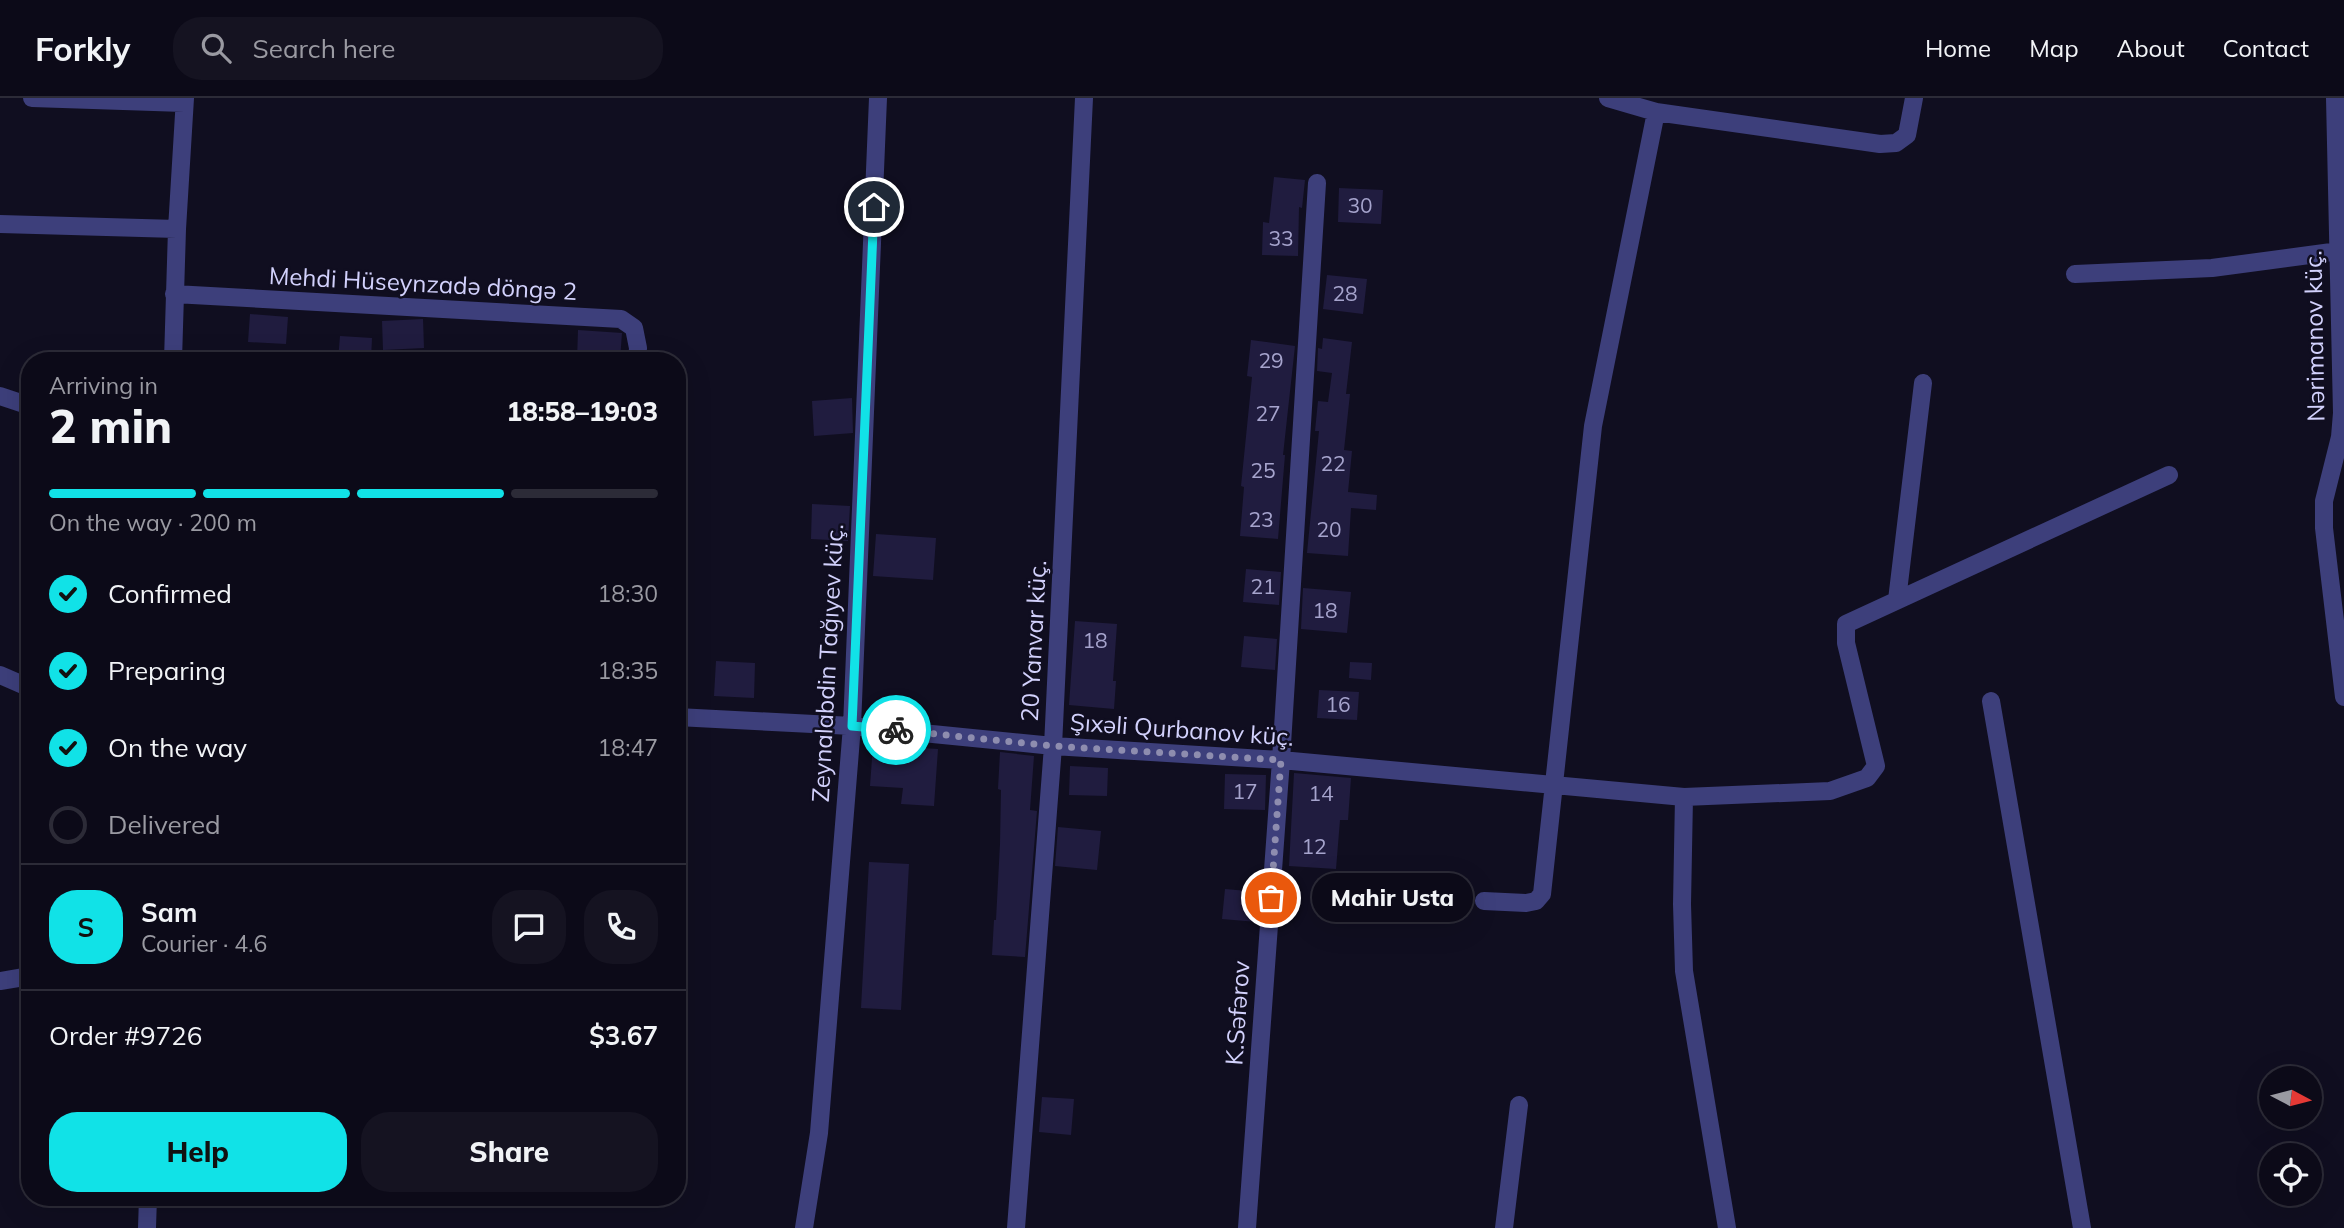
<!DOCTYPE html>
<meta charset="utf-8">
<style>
:root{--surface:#0c0a18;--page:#151321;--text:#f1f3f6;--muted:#9a9aa2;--line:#2c2b37;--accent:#11e2e7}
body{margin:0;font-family:Mulish,sans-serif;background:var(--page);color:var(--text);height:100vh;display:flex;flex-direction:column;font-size:26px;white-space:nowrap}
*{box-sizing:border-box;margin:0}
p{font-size:23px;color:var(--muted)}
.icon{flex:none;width:38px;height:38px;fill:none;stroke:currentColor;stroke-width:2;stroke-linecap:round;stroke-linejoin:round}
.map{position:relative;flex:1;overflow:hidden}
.details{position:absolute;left:21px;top:254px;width:665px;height:854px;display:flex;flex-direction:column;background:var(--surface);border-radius:28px;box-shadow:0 7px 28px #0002,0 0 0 2px var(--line)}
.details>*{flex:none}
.needle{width:46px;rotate:97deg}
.buttons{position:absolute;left:2259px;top:968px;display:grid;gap:14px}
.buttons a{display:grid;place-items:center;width:63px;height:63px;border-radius:50%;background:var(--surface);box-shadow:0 7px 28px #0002,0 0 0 2px var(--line);font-size:35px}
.pin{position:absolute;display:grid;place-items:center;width:60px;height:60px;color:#fff;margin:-30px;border:4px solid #fff;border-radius:50%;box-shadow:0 2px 7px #0007}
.courier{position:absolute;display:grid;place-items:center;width:70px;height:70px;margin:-35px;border:5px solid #11e2e7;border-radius:50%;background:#fff;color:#222;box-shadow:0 2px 9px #0007}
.bubble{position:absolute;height:49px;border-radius:24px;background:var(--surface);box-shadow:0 7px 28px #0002,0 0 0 2px var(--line);font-size:23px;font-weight:800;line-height:49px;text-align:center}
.head em{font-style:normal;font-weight:800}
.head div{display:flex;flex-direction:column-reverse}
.head{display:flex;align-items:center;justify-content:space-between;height:119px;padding:0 28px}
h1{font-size:46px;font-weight:800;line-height:52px}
.bar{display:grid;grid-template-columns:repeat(4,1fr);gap:10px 7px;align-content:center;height:84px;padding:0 28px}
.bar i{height:9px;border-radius:5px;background:var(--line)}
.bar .selected{background:var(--accent)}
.bar p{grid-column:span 4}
.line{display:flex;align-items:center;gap:18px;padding:0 28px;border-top:2px solid var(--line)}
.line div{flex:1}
.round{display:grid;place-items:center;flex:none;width:74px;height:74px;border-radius:28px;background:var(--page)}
ol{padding:0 28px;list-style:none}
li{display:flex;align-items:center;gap:21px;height:77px}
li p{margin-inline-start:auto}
li .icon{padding:7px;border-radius:50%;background:var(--accent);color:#111;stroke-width:4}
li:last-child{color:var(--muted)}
li i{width:38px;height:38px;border:4px solid var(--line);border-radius:50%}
.cta{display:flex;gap:14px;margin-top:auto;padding:14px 28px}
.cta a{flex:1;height:80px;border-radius:28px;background:var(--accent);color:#111;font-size:28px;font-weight:800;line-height:80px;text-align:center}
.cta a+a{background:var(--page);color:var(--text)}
header{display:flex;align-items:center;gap:42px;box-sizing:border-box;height:98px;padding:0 35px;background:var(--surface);border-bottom:2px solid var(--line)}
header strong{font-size:33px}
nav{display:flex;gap:38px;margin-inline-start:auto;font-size:24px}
.search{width:490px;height:63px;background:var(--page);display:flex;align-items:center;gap:18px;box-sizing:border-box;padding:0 24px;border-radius:28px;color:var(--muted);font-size:26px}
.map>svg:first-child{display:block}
.building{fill:#201c3f}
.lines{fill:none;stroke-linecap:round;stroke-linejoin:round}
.street{stroke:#3d3f7b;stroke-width:18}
.done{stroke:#8e8daf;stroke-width:7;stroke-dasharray:0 12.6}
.route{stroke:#11e2e7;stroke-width:9}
.labels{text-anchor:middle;stroke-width:5;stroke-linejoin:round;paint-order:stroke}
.number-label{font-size:21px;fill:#a6a4cd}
.street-label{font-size:24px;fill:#d2d1fc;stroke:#100e20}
</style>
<header>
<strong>Forkly</strong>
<div class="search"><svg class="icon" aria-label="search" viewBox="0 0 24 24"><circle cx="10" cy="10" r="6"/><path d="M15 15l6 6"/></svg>Search here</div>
<nav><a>Home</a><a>Map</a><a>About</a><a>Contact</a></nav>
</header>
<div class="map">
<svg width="2344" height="1130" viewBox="0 0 2344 1130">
<rect width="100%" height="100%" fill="#100e20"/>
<path class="building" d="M1274 79 1305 82 1302 110 1299 109 1298 158 1262 157 1263 124 1269 125Z
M1339 90 1383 92 1381 126 1338 124Z
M1327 177 1367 181 1363 216 1323 211Z
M250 216 288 219 286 246 248 244Z
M423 221 424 250 383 252 382 223Z
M578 232 622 235 620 262H577Z
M340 238 372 240 371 262H338Z
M1323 240 1352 244 1346 296H1350L1344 352 1352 353 1348 394 1377 397 1376 412 1351 410 1348 458 1307 455 1319 333H1315L1318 303 1328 304 1332 275 1317 273 1318 250 1322 251Z
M1251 242 1295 248 1283 357H1285L1278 441 1240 438 1244 389 1241 388 1252 279 1247 278Z
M852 300 853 335 814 338 812 303Z
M812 406 850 408 848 443 811 441Z
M876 436 936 440 933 482 873 478Z
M1246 471 1281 474 1279 507 1243 504Z
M1303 490 1351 494 1347 535 1301 531Z
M1075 523 1117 526 1113 583H1116L1114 611 1069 607Z
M1244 538 1277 541 1275 572 1241 569Z
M716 563 755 565 754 600 714 598Z
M1350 564 1372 565 1371 582 1349 580Z
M1319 592 1359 594 1357 622 1317 620Z
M873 647 938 651 934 708 901 706 903 690 870 688Z
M1000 654 1034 658 1030 712 1037 713 1025 859 992 857 994 822H996L1000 746 1001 692 998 691Z
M1070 668 1108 670 1107 698 1069 697Z
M1294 675 1351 680 1348 722H1340L1336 771 1289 768Z
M1225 676 1266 677 1265 712 1224 711Z
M1058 729 1101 733 1097 772 1055 768Z
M869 764 909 766 901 912 861 910Z
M1225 791 1259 794 1257 824 1222 821Z
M1042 999 1074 1001 1071 1037 1039 1034Z"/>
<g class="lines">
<path class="street" d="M32 0 184 5
M1608 0 1656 14 1880 46 1896 45 1907 37 1914 0
M2335 0 2342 315 2340 339 2324 403V430L2344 599
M0 126 177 131
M2075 176 2212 170 2339 153
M174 196 621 221 634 230 638 250 637 262
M173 262 177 131 185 0
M0 298 30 308
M1897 502 1923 285
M0 577 30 590
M1991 603 2082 1130
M677 619 852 628 1053 648 1281 662 1684 699 1830 693 1867 680 1876 668 1846 545V526L2169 377
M1684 699 1682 806 1684 873 1727 1130
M1484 803 1526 805 1536 803 1542 796 1593 328 1656 14
M0 883 30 878
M147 1130 148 1099
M804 1130 819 1035 852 628 878 0
M1016 1130 1053 648 1084 0
M1247 1130 1281 662 1317 85
M1504 1130 1519 1007"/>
</g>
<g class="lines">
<path class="done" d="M896 632 1053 648 1281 662 1271 800"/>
<path class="route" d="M874 109 852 628 896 632"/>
</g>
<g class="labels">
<g class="number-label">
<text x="1360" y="115">30</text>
<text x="1281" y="148">33</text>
<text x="1345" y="203">28</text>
<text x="1271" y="270">29</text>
<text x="1268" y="323">27</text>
<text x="1333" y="373">22</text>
<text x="1263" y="380">25</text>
<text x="1261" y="429">23</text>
<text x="1329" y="439">20</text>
<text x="1263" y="496">21</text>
<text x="1325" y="520">18</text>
<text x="1095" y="550">18</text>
<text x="1338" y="614">16</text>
<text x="1245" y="701">17</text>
<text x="1321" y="703">14</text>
<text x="1314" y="756">12</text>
</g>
<g class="street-label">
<text transform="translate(423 186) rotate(3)" y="8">Mehdi Hüseynzadə döngə 2</text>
<text transform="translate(2315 238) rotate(-91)" y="8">Nərimanov küç.</text>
<text transform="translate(1034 543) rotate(-87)" y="8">20 Yanvar küç.</text>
<text transform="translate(828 565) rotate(-87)" y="8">Zeynalabdin Tağıyev küç.</text>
<text transform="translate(1182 632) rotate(4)" y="8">Şıxəli Qurbanov küç.</text>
<text transform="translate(1238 915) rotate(-86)" y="8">K.Səfərov</text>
</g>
</g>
</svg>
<div class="buttons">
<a><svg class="needle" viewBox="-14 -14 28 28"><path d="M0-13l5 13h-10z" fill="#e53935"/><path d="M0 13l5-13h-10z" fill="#9a9aa2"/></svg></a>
<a><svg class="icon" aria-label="locate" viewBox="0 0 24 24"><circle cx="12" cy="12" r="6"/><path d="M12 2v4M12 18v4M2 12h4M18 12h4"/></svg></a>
</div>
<div class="pin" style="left:1271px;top:800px;background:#ea580c"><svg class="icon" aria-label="bag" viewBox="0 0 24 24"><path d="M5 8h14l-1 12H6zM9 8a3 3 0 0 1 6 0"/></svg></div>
<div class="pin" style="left:874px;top:109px;background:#1f2937"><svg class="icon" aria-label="home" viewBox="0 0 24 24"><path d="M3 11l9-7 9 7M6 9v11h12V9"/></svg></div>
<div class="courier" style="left:896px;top:632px"><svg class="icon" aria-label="bike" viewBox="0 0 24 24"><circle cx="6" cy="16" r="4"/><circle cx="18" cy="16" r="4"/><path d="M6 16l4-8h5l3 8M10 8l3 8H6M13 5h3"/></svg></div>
<div class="bubble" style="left:1312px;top:775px;width:161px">Mahir Usta</div>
<section class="details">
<div class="head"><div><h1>2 min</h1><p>Arriving in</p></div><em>18:58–19:03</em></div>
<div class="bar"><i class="selected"></i><i class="selected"></i><i class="selected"></i><i></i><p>On the way · 200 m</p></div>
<ol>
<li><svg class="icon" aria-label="check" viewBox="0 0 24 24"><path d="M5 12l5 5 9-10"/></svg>Confirmed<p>18:30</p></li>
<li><svg class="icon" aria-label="check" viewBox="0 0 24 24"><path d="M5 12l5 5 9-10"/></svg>Preparing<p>18:35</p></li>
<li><svg class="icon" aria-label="check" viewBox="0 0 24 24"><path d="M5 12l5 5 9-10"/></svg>On the way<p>18:47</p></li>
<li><i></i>Delivered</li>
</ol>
<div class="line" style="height:126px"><b class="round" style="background:var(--accent);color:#111">S</b><div><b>Sam</b><p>Courier · 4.6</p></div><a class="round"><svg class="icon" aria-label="chat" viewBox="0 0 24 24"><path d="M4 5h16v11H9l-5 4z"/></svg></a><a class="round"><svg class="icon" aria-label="phone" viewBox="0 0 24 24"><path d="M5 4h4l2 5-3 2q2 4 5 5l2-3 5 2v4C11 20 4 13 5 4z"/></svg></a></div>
<div class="line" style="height:91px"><div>Order #9726</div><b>$3.67</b></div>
<div class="cta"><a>Help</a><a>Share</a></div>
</section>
</div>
